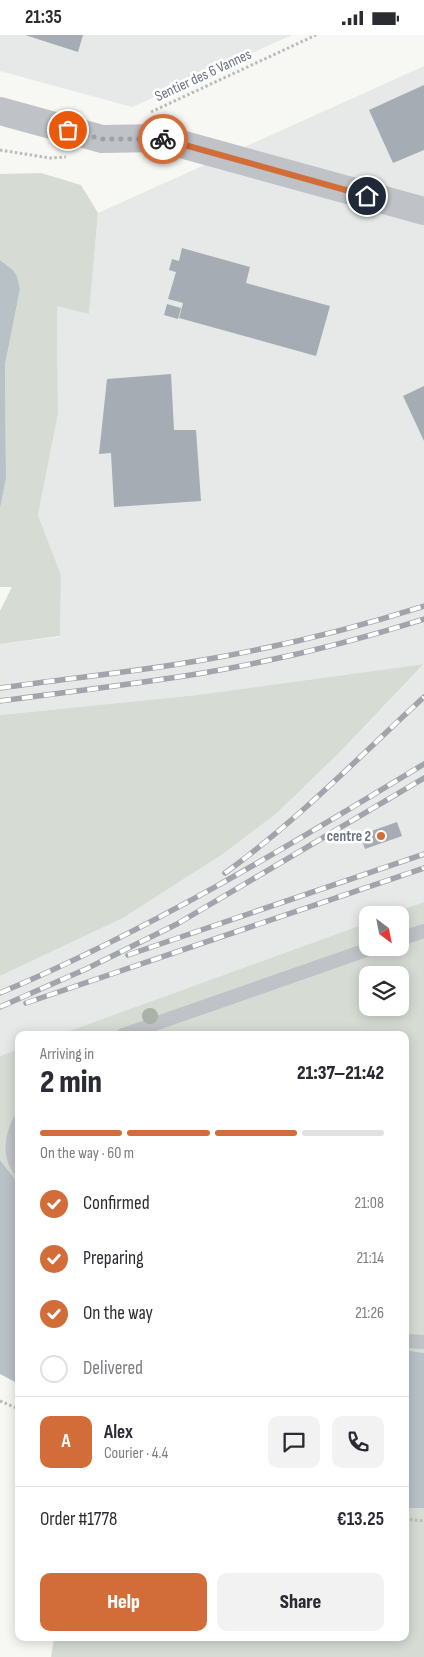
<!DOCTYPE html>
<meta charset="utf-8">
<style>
:root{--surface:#fff;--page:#f2f2f3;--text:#2b2b33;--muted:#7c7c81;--line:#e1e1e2;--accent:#d26d39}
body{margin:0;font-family:"Sofia Sans Condensed",sans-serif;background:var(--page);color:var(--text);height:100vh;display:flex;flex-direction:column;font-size:19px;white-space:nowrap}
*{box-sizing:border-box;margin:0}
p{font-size:16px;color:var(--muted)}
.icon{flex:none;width:28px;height:28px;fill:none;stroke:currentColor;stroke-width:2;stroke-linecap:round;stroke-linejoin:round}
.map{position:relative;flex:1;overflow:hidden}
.drawer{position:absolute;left:15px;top:996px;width:394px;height:610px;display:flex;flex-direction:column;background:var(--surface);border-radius:10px;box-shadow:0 2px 12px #0003}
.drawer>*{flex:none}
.needle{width:32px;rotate:148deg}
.buttons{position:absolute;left:359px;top:871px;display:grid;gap:10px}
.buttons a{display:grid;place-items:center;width:50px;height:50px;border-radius:10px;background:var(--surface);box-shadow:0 2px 12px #0003;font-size:25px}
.pin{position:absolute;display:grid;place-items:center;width:42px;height:42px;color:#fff;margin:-21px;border:2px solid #fff;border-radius:50%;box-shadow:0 1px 5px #0007}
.courier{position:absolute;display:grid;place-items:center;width:50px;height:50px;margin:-25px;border:4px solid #d26d39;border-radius:50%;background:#fff;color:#222;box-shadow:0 1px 6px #0007}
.headline em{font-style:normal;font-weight:800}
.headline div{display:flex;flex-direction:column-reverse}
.headline{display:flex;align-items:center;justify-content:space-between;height:85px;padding:0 25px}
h1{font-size:32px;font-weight:800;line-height:38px}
.bar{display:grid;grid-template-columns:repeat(4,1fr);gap:8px 5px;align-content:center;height:60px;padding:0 25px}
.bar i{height:6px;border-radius:4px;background:var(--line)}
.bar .active{background:var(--accent)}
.bar p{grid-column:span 4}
.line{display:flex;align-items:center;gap:12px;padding:0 25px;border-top:1px solid var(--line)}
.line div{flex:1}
.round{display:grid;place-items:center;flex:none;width:52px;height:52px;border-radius:10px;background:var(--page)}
ol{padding:0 25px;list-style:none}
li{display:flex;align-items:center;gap:15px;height:55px}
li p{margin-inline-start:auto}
li .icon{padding:5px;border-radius:50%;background:var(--accent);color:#fff;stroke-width:4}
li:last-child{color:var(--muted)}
li i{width:28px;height:28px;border:2px solid var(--line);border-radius:50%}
.cta{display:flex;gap:10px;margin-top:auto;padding:10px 25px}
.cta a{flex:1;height:58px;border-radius:10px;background:var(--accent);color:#fff;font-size:20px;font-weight:800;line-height:58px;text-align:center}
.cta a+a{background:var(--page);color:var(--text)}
.status{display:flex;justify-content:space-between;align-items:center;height:35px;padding:0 25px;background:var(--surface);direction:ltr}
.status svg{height:14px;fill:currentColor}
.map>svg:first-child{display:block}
.built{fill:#e7e9e8}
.green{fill:#d6dbd4;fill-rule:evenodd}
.water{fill:#b8c1c6}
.building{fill:#a6acb3}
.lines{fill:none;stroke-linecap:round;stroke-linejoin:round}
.path{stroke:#b9bbbe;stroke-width:3;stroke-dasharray:2.5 2.5;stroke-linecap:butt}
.lane{stroke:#bfc2c6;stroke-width:14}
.street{stroke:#bfc2c6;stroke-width:28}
.rail-casing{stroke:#a1a5ab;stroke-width:5.5}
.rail{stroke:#fff;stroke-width:4;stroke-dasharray:11;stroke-linecap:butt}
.tree{fill:#a9b2a6}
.done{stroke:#9ba2aa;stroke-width:5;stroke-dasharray:0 9}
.route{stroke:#d26d39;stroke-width:6}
.poi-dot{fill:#d26d39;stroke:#fff;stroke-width:2}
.labels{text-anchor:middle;stroke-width:5;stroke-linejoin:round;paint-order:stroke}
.street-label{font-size:15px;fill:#697482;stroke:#fff}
.poi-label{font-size:15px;font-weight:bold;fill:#697482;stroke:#fff;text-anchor:end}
</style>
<div class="status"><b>21:35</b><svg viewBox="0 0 49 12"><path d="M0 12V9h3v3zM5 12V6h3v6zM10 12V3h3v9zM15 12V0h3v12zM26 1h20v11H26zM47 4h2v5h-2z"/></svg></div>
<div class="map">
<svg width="424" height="1622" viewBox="0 0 424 1622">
<rect width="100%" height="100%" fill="#f7f7f4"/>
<path class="built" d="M0 0H292L132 72 0 36Z
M424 31V629L197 660 0 680V609L60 602 61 540 38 480 58 379 57 270 89 279 98 178Z
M424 630V867L388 880H368L367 888 58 1000H19V1014L0 1021V941L123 883 223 819 277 778 341 716Z"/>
<path class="green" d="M41 138 81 150 98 178 89 279 57 271 58 379 38 480 61 540 60 601 0 609V576L12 552H0V474L6 443 5 330 20 254 17 241 13 235 0 225V139Z
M424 629 341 716 277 778 223 819 123 883 0 941V680L197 660Z
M424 867V1318L405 1315V1000H58L367 888 368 912H400V880H388ZM368 940H400V972H368Z
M19 1014V1149L0 1125V1021Z
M405 1473H424V1622H51L54 1603 405 1602Z"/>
<path class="water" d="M0 225 13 235 17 241 20 254 5 330 6 443 0 474Z
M0 1125 19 1149V1349L0 1339Z
M405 1315 424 1318V1473H405Z"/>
<path class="building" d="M25 0H83L78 17Z
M424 50V115L393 128 369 75Z
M182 213 250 232 246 248 330 271 316 321 179 283 183 268 168 264 176 237 169 235 172 224 179 226Z
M167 269 181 273 178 284 164 280Z
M171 339 174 395H196L201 466 114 472 111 418 99 419 107 344Z
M424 351V406L403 361Z
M397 787 402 801 365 814 360 800Z"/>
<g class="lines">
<path class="path" d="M151 77 316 0
M0 115 50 123 66 122
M0 1366 19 1374
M405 1484 424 1486"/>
<path class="lane" d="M400 904 424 896
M123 1000 375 912
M19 1087C12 1102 9 1120 19 1134
M405 1306 424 1307"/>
<path class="street" d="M0 76 102 104 159 103 424 176"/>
<g class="rail-casing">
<path id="rail" d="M0 653C68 643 136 637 203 625 278 612 352 594 424 571
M0 666C68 657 136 649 203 638 278 625 352 607 424 584
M225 838C297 786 359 722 424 662
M128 920 424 819
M0 958C148 896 287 812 424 729
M26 968 424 833
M0 972 86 934 177 889 424 743"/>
</g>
<use href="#rail" class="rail"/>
</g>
<circle class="tree" cx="150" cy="981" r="8"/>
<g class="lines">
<path class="done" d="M68 95 102 104H163"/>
<path class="route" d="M163 104 367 161"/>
</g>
<circle class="poi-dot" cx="381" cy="801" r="5"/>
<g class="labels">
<g class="street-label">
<text transform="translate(203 40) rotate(-25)" y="5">Sentier des 6 Vannes</text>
</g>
<g class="poi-label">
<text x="371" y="806">centre 2</text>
</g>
</g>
</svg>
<div class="buttons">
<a><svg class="needle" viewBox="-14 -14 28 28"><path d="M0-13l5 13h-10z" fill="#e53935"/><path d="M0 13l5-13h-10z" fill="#7c7c81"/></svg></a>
<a><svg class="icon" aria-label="layers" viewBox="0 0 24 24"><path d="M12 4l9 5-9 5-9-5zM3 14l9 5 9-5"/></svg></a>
</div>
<div class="pin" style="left:68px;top:95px;background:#ea580c"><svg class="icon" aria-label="bag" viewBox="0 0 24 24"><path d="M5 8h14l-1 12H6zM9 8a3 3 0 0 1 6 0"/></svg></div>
<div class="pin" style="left:367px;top:161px;background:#1f2937"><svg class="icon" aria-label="home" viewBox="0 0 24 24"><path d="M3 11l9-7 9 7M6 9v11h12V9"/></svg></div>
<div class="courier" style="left:163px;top:104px"><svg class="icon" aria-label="bike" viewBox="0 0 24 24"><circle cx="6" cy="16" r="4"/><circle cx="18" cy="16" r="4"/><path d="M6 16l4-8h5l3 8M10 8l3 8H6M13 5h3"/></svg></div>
<section class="drawer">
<div class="headline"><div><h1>2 min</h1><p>Arriving in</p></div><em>21:37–21:42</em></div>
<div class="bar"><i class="active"></i><i class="active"></i><i class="active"></i><i></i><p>On the way · 60 m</p></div>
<ol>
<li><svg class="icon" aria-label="check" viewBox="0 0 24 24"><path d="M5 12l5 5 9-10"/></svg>Confirmed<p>21:08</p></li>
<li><svg class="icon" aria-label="check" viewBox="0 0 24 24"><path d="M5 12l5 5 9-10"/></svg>Preparing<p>21:14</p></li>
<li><svg class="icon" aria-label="check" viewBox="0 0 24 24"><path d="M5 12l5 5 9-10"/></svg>On the way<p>21:26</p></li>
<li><i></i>Delivered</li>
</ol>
<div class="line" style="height:90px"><b class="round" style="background:var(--accent);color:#fff">A</b><div><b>Alex</b><p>Courier · 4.4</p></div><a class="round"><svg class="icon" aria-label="chat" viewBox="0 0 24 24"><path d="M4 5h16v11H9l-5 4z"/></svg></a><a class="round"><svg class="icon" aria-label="phone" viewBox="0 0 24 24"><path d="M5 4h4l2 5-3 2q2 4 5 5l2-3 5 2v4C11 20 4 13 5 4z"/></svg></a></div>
<div class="line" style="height:65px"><div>Order #1778</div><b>€13.25</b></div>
<div class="cta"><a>Help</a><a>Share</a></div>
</section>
</div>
